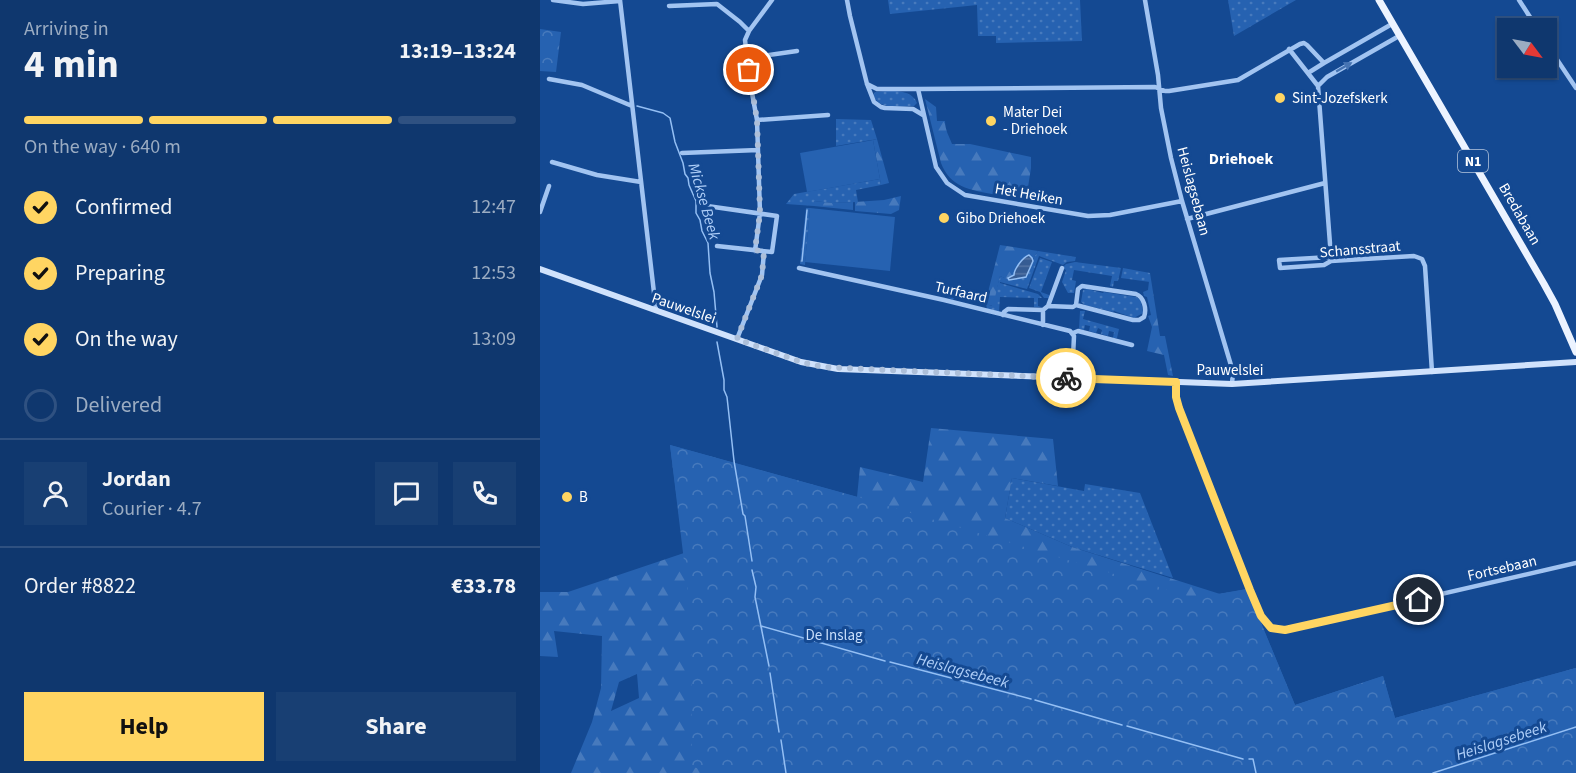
<!DOCTYPE html>
<meta charset="utf-8">
<style>
:root{--surface:#0f376e;--page:#183f73;--text:#f1f3f6;--muted:#9bacc2;--line:#2f5181;--accent:#ffd562}
body{margin:0;font-family:"Source Sans 3",sans-serif;background:var(--page);color:var(--text);height:100vh;display:flex;flex-direction:column;font-size:22px;white-space:nowrap}
*{box-sizing:border-box;margin:0}
p{font-size:20px;color:var(--muted)}
.icon{flex:none;width:33px;height:33px;fill:none;stroke:currentColor;stroke-width:2;stroke-linecap:round;stroke-linejoin:round}
.map{position:relative;flex:1;overflow:hidden}
.panel{display:flex;flex-direction:column;background:var(--surface);width:540px}
.panel>*{flex:none}
.needle{width:39px;rotate:122deg}
.fabs{position:absolute;left:957px;top:18px;display:grid;gap:12px}
.fabs a{display:grid;place-items:center;width:60px;height:60px;border-radius:0px;background:var(--surface);box-shadow:0 2px 4px #0004,0 0 0 2px var(--line);font-size:30px}
.pin{position:absolute;display:grid;place-items:center;width:51px;height:51px;color:#fff;margin:-26px;border:3px solid #fff;border-radius:50%;box-shadow:0 2px 6px #0007}
.courier{position:absolute;display:grid;place-items:center;width:60px;height:60px;margin:-30px;border:4px solid #ffd562;border-radius:50%;background:#fff;color:#222;box-shadow:0 2px 8px #0007}
.head em{font-style:normal;font-weight:700}
.head div{display:flex;flex-direction:column-reverse}
.head{display:flex;align-items:center;justify-content:space-between;height:102px;padding:0 24px}
h1{font-size:39px;font-weight:700;line-height:45px}
.bar{display:grid;grid-template-columns:repeat(4,1fr);gap:9px 6px;align-content:center;height:72px;padding:0 24px}
.bar i{height:8px;border-radius:4px;background:var(--line)}
.bar .current{background:var(--accent)}
.bar p{grid-column:span 4}
.line{display:flex;align-items:center;gap:15px;padding:0 24px;border-top:2px solid var(--line)}
.line div{flex:1}
.round{display:grid;place-items:center;flex:none;width:63px;height:63px;border-radius:0px;background:var(--page)}
ol{padding:0 24px;list-style:none}
li{display:flex;align-items:center;gap:18px;height:66px}
li p{margin-inline-start:auto}
li .icon{padding:6px;border-radius:50%;background:var(--accent);color:#111;stroke-width:4}
li:last-child{color:var(--muted)}
li i{width:33px;height:33px;border:3px solid var(--line);border-radius:50%}
.primary-button{display:flex;gap:12px;margin-top:auto;padding:12px 24px}
.primary-button a{flex:1;height:69px;border-radius:0px;background:var(--accent);color:#111;font-size:24px;font-weight:700;line-height:69px;text-align:center}
.primary-button a+a{background:var(--page);color:var(--text)}
main{display:flex;flex:1;min-height:0}
.map>svg:first-child{display:block}
.grass{fill:url(#grass-dots)}
.forest{fill:url(#forest-firs);fill-rule:evenodd}
.park{fill:url(#park-crowns)}
.pitch{fill:#2662b1}
.water{fill:url(#water-rules);stroke:#94bff4;stroke-width:1.5}
.lines{fill:none;stroke-linecap:round;stroke-linejoin:round}
.stream{stroke:#94bff4;stroke-width:1.5}
.street{stroke:#a2c4f1;stroke-width:4.5}
.secondary{stroke:#d0e2fc;stroke-width:6}
.primary{stroke:#ecf3ff;stroke-width:7}
.oneway{fill:#4674b3}
.done{stroke:#adbfd9;stroke-width:6;stroke-dasharray:0 10.8}
.route{stroke:#ffd562;stroke-width:8}
.poi-dot{fill:#ffd562;stroke:#144992;stroke-width:2}
.labels{text-anchor:middle;stroke-width:6;stroke-linejoin:round;paint-order:stroke}
.shield{fill:#144992;stroke:#b8c8de;stroke-width:1.5}
.shield-label{font-size:14px;font-weight:bold;fill:#fff}
.poi-label{font-size:15px;fill:#fff;stroke:#144992;text-anchor:start}
.street-label{font-size:15px;fill:#fff;stroke:#144992}
.park-label{font-size:15px;fill:#c9dffc;stroke:#144992}
.neighbourhood-label{font-size:16px;font-weight:bold;fill:#fff;stroke:#144992}
.water-label{font-size:16px;font-style:italic;fill:#aecef8;stroke:#144992}
</style>
<main>
<section class="panel">
<div class="head"><div><h1>4 min</h1><p>Arriving in</p></div><em>13:19–13:24</em></div>
<div class="bar"><i class="current"></i><i class="current"></i><i class="current"></i><i></i><p>On the way · 640 m</p></div>
<ol>
<li><svg class="icon" aria-label="check" viewBox="0 0 24 24"><path d="M5 12l5 5 9-10"/></svg>Confirmed<p>12:47</p></li>
<li><svg class="icon" aria-label="check" viewBox="0 0 24 24"><path d="M5 12l5 5 9-10"/></svg>Preparing<p>12:53</p></li>
<li><svg class="icon" aria-label="check" viewBox="0 0 24 24"><path d="M5 12l5 5 9-10"/></svg>On the way<p>13:09</p></li>
<li><i></i>Delivered</li>
</ol>
<div class="line" style="height:108px"><a class="round"><svg class="icon" aria-label="person" viewBox="0 0 24 24"><circle cx="12" cy="8" r="4"/><path d="M4 21q1-7 8-7t8 7"/></svg></a><div><b>Jordan</b><p>Courier · 4.7</p></div><a class="round"><svg class="icon" aria-label="chat" viewBox="0 0 24 24"><path d="M4 5h16v11H9l-5 4z"/></svg></a><a class="round"><svg class="icon" aria-label="phone" viewBox="0 0 24 24"><path d="M5 4h4l2 5-3 2q2 4 5 5l2-3 5 2v4C11 20 4 13 5 4z"/></svg></a></div>
<div class="line" style="height:78px"><div>Order #8822</div><b>€33.78</b></div>
<div class="primary-button"><a>Help</a><a>Share</a></div>
</section>
<div class="map">
<svg width="1036" height="773" viewBox="0 0 1036 773">
<defs>
<pattern id="grass-dots" width="8" height="8" patternUnits="userSpaceOnUse" patternTransform="scale(1.5)"><rect width="8" height="8" fill="#2662b1"/><path d="M2 2h.1M6 6h.1" fill="none" stroke="#477abd" stroke-width="1.8" stroke-linecap="round"/></pattern>
<pattern id="forest-firs" width="22" height="20" patternUnits="userSpaceOnUse" patternTransform="scale(1.5)"><rect width="22" height="20" fill="#2662b1"/><path d="M5 1l3.5 6h-7zM16 11l3.5 6h-7z" fill="#477abd"/></pattern>
<pattern id="park-crowns" width="20" height="18" patternUnits="userSpaceOnUse" patternTransform="scale(1.5)"><rect width="20" height="18" fill="#2662b1"/><path d="M2 6a3 3 0 1 1 6 0M12 15a3 3 0 1 1 6 0" fill="none" stroke="#477abd"/></pattern>
<pattern id="water-rules" width="6" height="5" patternUnits="userSpaceOnUse" patternTransform="scale(1.5)"><rect width="6" height="5" fill="#365c93"/><path d="M0 2.5h6" fill="none" stroke="#5474a3"/></pattern>
</defs>
<rect width="100%" height="100%" fill="#144992"/>
<path class="grass" d="M348 0H540L542 41 456 43V36H438L437 5 350 14Z
M688 0H756L694 36Z
M335 92C350 91 371 88 377 103L374 106C360 106 339 111 333 95Z
M296 119 331 120 337 139 296 146Z
M340 179 341 185 316 190 318 202 292 203 274 201V206L246 204 254 194Z
M266 208H270L265 265 260 264Z
M498 251 536 257 535 261 527 262 523 265 499 256 487 289 460 282V283L498 294 502 298H498V306L501 307H494V298L460 297 459 312 447 309 446 304 452 306 460 276 470 280 487 277 494 257Z
M500 258 512 262 501 292 509 295V298H504L500 292 489 288Z
M535 262 581 268 578 281H574L573 287 570 286 572 276 534 270 532 280 536 281 534 293H528L522 282 526 270 522 268 526 264Z
M583 268 610 273V282L581 278Z
M547 289 563 293 564 292 596 297 601 300 603 313 594 318 574 311 573 312 545 305 541 302 543 290Z
M412 290 446 297 445 304 415 297 413 300 409 298 408 295 409 291 412 292Z
M540 311H545L543 319 579 329 577 338H573L574 332 569 331 568 336 561 334 562 330 558 328 556 333 549 331 550 326 545 325 544 330 539 329Z
M472 478 544 491 545 484 600 493 633 578 532 547 465 518Z"/>
<path class="forest" d="M385 99 396 107 397 121H405C405 130 409 136 412 144H430L491 157V168L486 200C475 198 464 196 452 194 430 190 410 187 401 163Z
M337 139 349 183 341 185 333 140Z
M361 196 359 210 351 214 315 211V202L344 200Z
M274 201 292 203 313 202V210L274 206Z
M460 245 498 251 493 259 489 255C483 257 474 269 474 275L468 278 469 280 460 276 453 306 445 304Z
M610 273 620 336H625L633 376 628 375 624 355 607 351 612 327 608 316 611 315 607 297 604 296 603 292 608 290Z
M391 428 513 439 518 486 472 478 465 518 532 547 680 594 707 589 755 705 843 676 855 718 1036 668V773H31L52 722 61 688 62 636 14 631 18 657 0 656V592H28L144 553 130 445 317 497 320 467 383 482ZM97 674 99 698 71 711 79 682Z"/>
<path class="park" d="M0 29 21 32 16 72 0 71Z
M130 445 318 497 654 598 707 589 755 705 843 676 855 718 1036 668V773H181L152 767 151 619Z"/>
<path class="pitch" d="M333 140 340 179 267 192 260 153Z
M270 208 355 217 350 271 265 262Z"/>
<path class="water" d="M489 255 492 258 493 261 486 277 469 280 468 278 474 275C474 269 483 257 489 255Z"/>
<g class="lines">
<path class="stream" d="M97 106 123 113 130 118 135 142 143 163 145 174 148 178 149 185 156 201V213L160 220 162 231 168 243 170 273 174 292 177 327
M262 261 267 210
M177 342 184 380V390L187 397 194 461 203 514 205 516 212 561
M212 570 216 587 215 597 229 666
M221 626 345 661
M350 662 491 699
M230 673 239 732
M495 700 582 725
M587 726 703 759
M241 740 246 773
M709 759H713L716 773
M893 773 1036 727"/>
<path class="street" d="M13 0 43 4 80 1
M80 0 116 310
M307 0 310 16 327 84 334 102 341 107 345 108 373 109 383 115
M605 0 618 75 621 108 631 158 642 201 693 372 692 384
M979 0 997 28
M129 6 177 4 200 22 209 31
M1006 43 1036 88
M749 49 778 86 787 77 859 36
M208 58 257 51
M768 73 784 63
M9 79 42 85 92 106
M327 84 337 89H378L396 167 407 183 425 195 548 216 570 215 642 201
M778 86 791 257
M378 89 615 87 625 91H629L698 80 760 44 764 43 767 45 784 63 852 24
M217 120 288 115
M142 153 218 150
M12 162 57 175 101 182
M167 206 237 216 232 252 177 246
M0 212 9 186
M647 219 785 183
M215 251 220 213 217 120 210 82 205 40 209 31 232 0
M791 257 739 260 740 268 784 265 791 261 874 256 882 259 885 266 892 372
M259 268 404 300 530 331 534 336 532 378
M542 286 596 294C604 297 607 309 604 317L599 320H593L536 305 538 289Z
M508 306 533 307 536 305
M503 310 508 306 522 268
M463 315 464 312 468 309 503 310V325
M533 333 538 331 592 345
M197 339 222 275 224 252
M636 382V397L639 408 710 590 721 616 731 628 745 630 1036 563"/>
<path class="secondary" d="M0 269 261 362 298 369 692 384 1036 362"/>
<path class="primary" d="M839 0 1004 284 1015 304 1036 352"/>
</g>
<defs><path id="oneway-solid" d="M-6-.8H1V-3.2L6.5 0L1 3.2V.8H-6Z" transform="scale(1.5)"/></defs>
<use class="oneway" href="#oneway-solid" transform="translate(804 67) rotate(-30)"/>
<g class="lines">
<path class="done" d="M209 70 217 120 218 150 220 213 215 250 224 252 222 275 197 339 261 362 283 367 526 378"/>
<path class="route" d="M526 378 636 382V397L639 408 710 590 721 616 731 628 745 630 879 600"/>
</g>
<g class="poi-dot">
<circle cx="740" cy="98" r="6"/>
<circle cx="451" cy="121" r="6"/>
<circle cx="404" cy="218" r="6"/>
<circle cx="27" cy="497" r="6"/>
</g>
<g class="labels">
<rect class="shield" x="918" y="150" width="30" height="22" rx="4.5"/>
<g class="shield-label">
<text x="933" y="166">N1</text>
</g>
<g class="poi-label">
<text x="752" y="103">Sint-Jozefskerk</text>
<text x="463" y="117">Mater Dei<tspan x="463" dy="17">- Driehoek</tspan></text>
<text x="416" y="223">Gibo Driehoek</text>
<text x="39" y="502">B</text>
</g>
<g class="street-label">
<text transform="translate(654 191) rotate(75)" y="5">Heislagsebaan</text>
<text transform="translate(489 194) rotate(10)" y="5">Het Heiken</text>
<text transform="translate(980 214) rotate(60)" y="5">Bredabaan</text>
<text transform="translate(820 249) rotate(-5)" y="5">Schansstraat</text>
<text transform="translate(421 292) rotate(13)" y="5">Turfaard</text>
<text transform="translate(144 308) rotate(19)" y="5">Pauwelslei</text>
<text x="690" y="375">Pauwelslei</text>
<text transform="translate(962 568) rotate(-13)" y="5">Fortsebaan</text>
</g>
<g class="park-label">
<text x="294" y="640">De Inslag</text>
</g>
<g class="neighbourhood-label">
<text x="701" y="164">Driehoek</text>
</g>
<g class="water-label">
<text transform="translate(165 201) rotate(74)" y="6">Mickse Beek</text>
<text transform="translate(423 670) rotate(15)" y="6">Heislagsebeek</text>
<text transform="translate(961 740) rotate(-18)" y="6">Heislagsebeek</text>
</g>
</g>
</svg>
<div class="fabs">
<a><svg class="needle" viewBox="-14 -14 28 28"><path d="M0-13l5 13h-10z" fill="#e53935"/><path d="M0 13l5-13h-10z" fill="#9bacc2"/></svg></a>
</div>
<div class="pin" style="left:209px;top:70px;background:#ea580c"><svg class="icon" aria-label="bag" viewBox="0 0 24 24"><path d="M5 8h14l-1 12H6zM9 8a3 3 0 0 1 6 0"/></svg></div>
<div class="pin" style="left:879px;top:600px;background:#1f2937"><svg class="icon" aria-label="home" viewBox="0 0 24 24"><path d="M3 11l9-7 9 7M6 9v11h12V9"/></svg></div>
<div class="courier" style="left:526px;top:378px"><svg class="icon" aria-label="bike" viewBox="0 0 24 24"><circle cx="6" cy="16" r="4"/><circle cx="18" cy="16" r="4"/><path d="M6 16l4-8h5l3 8M10 8l3 8H6M13 5h3"/></svg></div>
</div>
</main>
